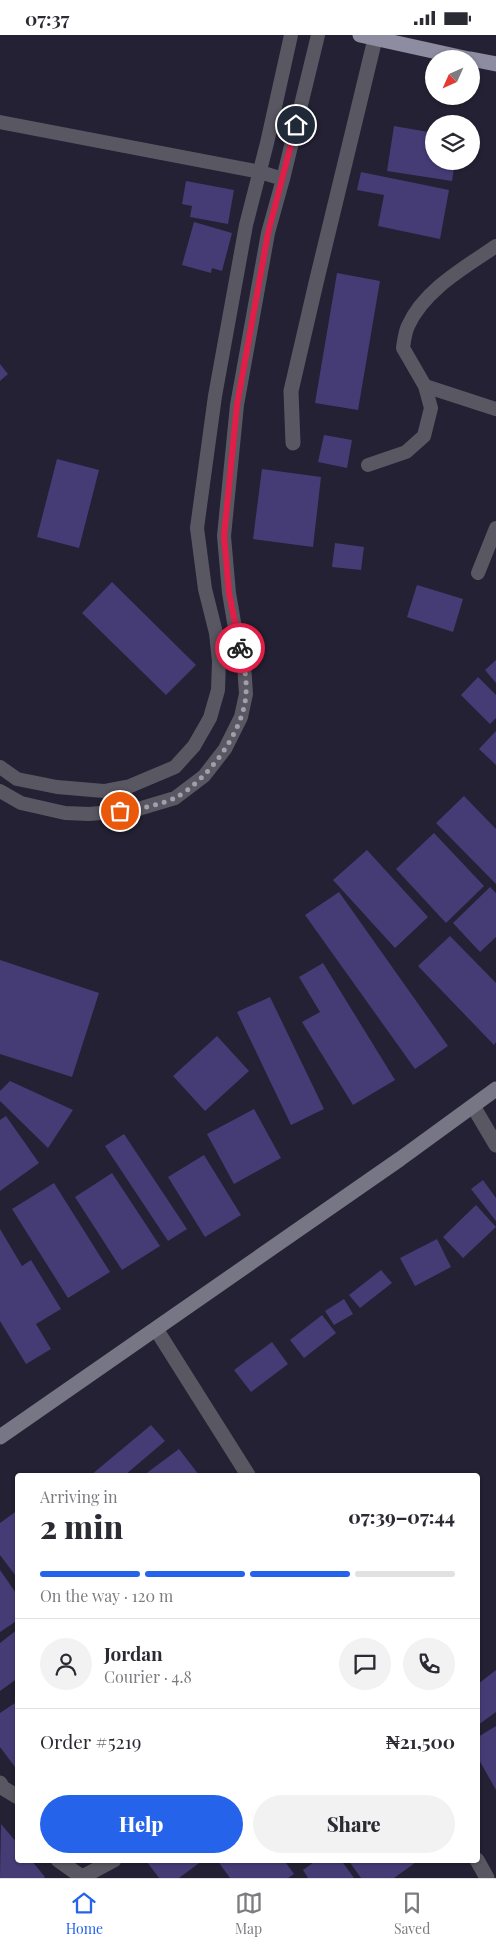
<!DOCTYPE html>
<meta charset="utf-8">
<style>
:root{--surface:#fff;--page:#f2f2f3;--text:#2b2b33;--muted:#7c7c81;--line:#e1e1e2;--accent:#2563eb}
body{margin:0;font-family:"Playfair Display",serif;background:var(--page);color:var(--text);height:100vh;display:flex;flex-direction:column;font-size:19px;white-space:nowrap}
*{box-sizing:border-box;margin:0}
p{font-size:16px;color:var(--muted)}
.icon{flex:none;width:28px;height:28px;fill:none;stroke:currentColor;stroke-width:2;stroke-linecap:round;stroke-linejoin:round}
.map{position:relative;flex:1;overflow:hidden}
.details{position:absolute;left:15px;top:1438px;width:465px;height:390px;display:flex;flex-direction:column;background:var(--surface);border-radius:5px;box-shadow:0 1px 4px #0004}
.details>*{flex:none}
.needle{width:32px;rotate:225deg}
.fabs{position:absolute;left:425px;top:15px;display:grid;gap:10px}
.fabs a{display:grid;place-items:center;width:55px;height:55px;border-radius:50%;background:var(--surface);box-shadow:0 1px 4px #0004;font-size:25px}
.pin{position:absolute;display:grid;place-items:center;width:42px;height:42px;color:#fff;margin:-21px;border:2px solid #fff;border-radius:50%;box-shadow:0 1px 5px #0007}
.courier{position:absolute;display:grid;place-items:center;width:50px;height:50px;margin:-25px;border:4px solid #e11d48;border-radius:50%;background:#fff;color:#222;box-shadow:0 1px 6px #0007}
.headline em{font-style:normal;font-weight:800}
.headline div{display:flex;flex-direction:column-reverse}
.headline{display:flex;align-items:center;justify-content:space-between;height:85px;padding:0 25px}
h1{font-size:32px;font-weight:800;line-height:38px}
.bar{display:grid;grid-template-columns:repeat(4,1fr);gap:8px 5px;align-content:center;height:60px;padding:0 25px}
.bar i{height:6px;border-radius:4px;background:var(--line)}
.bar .selected{background:var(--accent)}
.bar p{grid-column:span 4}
.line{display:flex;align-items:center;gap:12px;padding:0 25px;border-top:1px solid var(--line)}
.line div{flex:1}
.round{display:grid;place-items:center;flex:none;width:52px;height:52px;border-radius:26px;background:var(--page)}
.button{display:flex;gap:10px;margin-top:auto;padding:10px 25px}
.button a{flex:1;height:58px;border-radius:30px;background:var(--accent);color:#fff;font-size:20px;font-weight:800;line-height:58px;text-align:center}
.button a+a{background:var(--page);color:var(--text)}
.status{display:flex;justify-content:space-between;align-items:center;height:35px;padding:0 25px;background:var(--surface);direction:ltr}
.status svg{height:14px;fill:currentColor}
.dock{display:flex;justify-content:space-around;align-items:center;height:70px;border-top:1px solid var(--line);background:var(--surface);font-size:14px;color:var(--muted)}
.dock a{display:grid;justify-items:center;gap:2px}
.dock .selected{color:var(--accent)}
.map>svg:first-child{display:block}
.building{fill:#453c76}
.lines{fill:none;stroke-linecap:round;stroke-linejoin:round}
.lane{stroke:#595862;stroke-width:14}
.street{stroke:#595862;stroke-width:15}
.secondary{stroke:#767685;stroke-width:15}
.primary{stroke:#8d8ca0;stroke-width:15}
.done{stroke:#a09fae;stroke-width:5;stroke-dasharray:0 9}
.route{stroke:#e11d48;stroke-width:6}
</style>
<div class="status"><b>07:37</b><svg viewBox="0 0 49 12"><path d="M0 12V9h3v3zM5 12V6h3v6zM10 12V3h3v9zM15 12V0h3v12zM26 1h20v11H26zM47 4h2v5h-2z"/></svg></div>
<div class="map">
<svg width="496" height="1843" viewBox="0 0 496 1843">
<rect width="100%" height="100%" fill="#232133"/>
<path class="building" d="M394 91 434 98V126H455L452 146 387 136Z
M361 137 449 155 440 204 378 191 384 160 357 155Z
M186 146 234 155 228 189 190 182 192 171 182 169Z
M194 187 232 198 222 236 212 233 211 238 182 230Z
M337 238 380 246 358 375 315 368Z
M0 329 8 339 0 346Z
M324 400 352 405 347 433 318 427Z
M57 424 99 435 79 513 37 502Z
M262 434 321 442 313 512 253 504Z
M335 508 364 512 361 535 332 532Z
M112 547 196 630 166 660 82 578Z
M417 550 463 564 453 597 407 582Z
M496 625V648L485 635Z
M478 642 496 660V683L490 689 461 660Z
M496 696V730L479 714Z
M464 761 496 794V849L436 788Z
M434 798 484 851 446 888 396 834Z
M367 815 428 882 395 913 333 845Z
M490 852 496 858V902L480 917 453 888Z
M339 857 448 1011 415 1034 305 880Z
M450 901 496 948V1007L494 1010 418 931Z
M0 925 99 958 72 1042 0 1019Z
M323 928 395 1045 353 1070 302 987 320 977 299 942Z
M270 962 324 1074 291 1090 237 977Z
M217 1001 249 1036 205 1076 173 1041Z
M10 1046 73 1075 48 1113 0 1066V1056Z
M254 1074 281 1123 234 1149 207 1099Z
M6 1081 39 1128 0 1156V1085Z
M124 1099 187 1194 168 1206 105 1111Z
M204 1120 241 1180 205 1202 168 1142Z
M112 1138 160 1211 122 1235 75 1162Z
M483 1145 496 1163V1186L471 1154Z
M54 1148 110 1237 68 1263 12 1174Z
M476 1170 496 1192 463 1223 443 1202Z
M0 1194 22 1231 31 1225 61 1274 36 1289 51 1314 26 1329 0 1286Z
M437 1204 451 1232 415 1251 400 1223Z
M381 1235 392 1248 360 1273 349 1260Z
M344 1264 353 1279 334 1290 325 1276Z
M322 1280 336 1298 304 1323 290 1305Z
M272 1307 288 1329 251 1357 234 1335Z
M151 1390 165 1406 125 1440H91Z
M179 1414 199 1440H144Z
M18 1475V1544L0 1520V1488Z
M0 1535 18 1561V1585L0 1597Z
M18 1594V1643L0 1656V1608Z
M496 1635V1677L478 1690V1649Z
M18 1666V1736L0 1712V1678Z
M496 1691V1755L478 1723V1702Z
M1 1789 18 1809V1825H31L45 1842 44 1843H0Z
M150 1825H201L202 1826 179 1843H159L147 1827Z
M217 1825H284L294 1839 288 1843H230Z
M317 1825H341L354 1843H308L303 1835Z
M348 1825H419L394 1843H361Z"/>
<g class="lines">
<path class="lane" d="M0 87 260 137 283 144
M425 351 496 374
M368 430 406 417 424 401 431 373 425 351 403 313C404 306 405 297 408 291 424 255 464 233 496 211
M478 538 496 493
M0 732 17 744 57 752 104 756 130 751 175 732 194 711 210 683 218 655 219 626 216 598 205 554 197 493 215 361 246 190 267 108 291 0
M0 756 21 768 65 778 89 779 135 775 175 763 204 741 225 714 241 682 246 659 244 629 236 599 229 558 224 501 237 370 268 198 283 144 318 0"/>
<path class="street" d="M293 408 291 356 316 248 375 4
M473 1071 496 1110
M156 1294 248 1440
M0 1748 3 1753 18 1762
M58 1825 82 1842 114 1825
M477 1825 487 1843"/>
<path class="secondary" d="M0 1402 400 1124 496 1054"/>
<path class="primary" d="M360 0 469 24
M471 24 496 29"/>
</g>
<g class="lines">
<path class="done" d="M120 776C136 775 160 770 175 763 208 745 244 696 246 659 247 644 244 628 240 613"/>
<path class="route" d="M240 613 229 558 224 501 237 370 268 198 296 90"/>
</g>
</svg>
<div class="fabs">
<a><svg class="needle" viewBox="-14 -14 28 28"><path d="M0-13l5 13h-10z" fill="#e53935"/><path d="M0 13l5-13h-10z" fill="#7c7c81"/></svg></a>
<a><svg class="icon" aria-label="layers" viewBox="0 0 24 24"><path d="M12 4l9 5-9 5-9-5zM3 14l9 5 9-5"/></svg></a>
</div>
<div class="pin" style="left:120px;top:776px;background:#ea580c"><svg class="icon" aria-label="bag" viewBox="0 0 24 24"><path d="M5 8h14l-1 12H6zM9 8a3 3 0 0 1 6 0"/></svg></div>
<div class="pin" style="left:296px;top:90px;background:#1f2937"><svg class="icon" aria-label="home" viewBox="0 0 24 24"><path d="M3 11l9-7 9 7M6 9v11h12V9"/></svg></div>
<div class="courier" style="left:240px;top:613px"><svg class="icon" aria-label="bike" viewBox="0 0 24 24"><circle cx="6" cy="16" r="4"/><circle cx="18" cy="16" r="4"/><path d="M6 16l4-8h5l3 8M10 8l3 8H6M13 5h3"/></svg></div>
<section class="details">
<div class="headline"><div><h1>2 min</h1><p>Arriving in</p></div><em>07:39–07:44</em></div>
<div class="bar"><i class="selected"></i><i class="selected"></i><i class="selected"></i><i></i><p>On the way · 120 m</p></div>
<div class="line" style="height:90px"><a class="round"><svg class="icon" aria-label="person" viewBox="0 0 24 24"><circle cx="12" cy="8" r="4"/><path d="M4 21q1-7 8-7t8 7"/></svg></a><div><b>Jordan</b><p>Courier · 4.8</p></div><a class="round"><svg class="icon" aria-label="chat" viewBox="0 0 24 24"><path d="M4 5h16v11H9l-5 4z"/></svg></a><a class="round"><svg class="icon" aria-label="phone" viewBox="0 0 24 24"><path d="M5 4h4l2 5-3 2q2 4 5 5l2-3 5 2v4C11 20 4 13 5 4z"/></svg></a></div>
<div class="line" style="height:65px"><div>Order #5219</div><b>₦21,500</b></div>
<div class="button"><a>Help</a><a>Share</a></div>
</section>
</div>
<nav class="dock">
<a class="selected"><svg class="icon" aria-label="home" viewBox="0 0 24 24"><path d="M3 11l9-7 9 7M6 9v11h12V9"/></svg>Home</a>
<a><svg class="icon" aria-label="map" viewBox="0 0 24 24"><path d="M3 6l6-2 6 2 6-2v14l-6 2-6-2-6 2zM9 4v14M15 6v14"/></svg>Map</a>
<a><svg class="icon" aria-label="saved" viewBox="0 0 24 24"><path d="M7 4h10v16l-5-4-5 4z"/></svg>Saved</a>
</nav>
